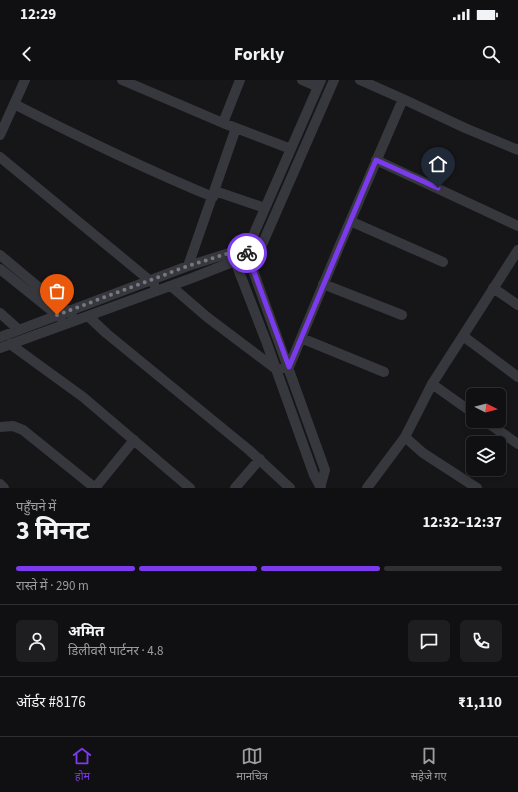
<!DOCTYPE html>
<html lang="hi">
<meta charset="utf-8">
<style>
:root{--surface:#101012;--page:#1e1e20;--text:#f1f3f6;--muted:#9c9d9f;--line:#303032;--accent:#7c3aed}
body{margin:0;font-family:"Source Sans 3","Noto Sans Devanagari",sans-serif;background:var(--page);color:var(--text);height:100vh;display:flex;flex-direction:column;font-size:15px;white-space:nowrap}
*{box-sizing:border-box;margin:0}
p{font-size:13px;color:var(--muted)}
.icon{flex:none;width:22px;height:22px;fill:none;stroke:currentColor;stroke-width:2;stroke-linecap:round;stroke-linejoin:round}
.map{position:relative;height:408px;overflow:hidden}
.side{display:flex;flex-direction:column;background:var(--surface);flex:1}
.side>*{flex:none}
.needle{width:26px;rotate:96deg}
.fabs{position:absolute;left:466px;top:308px;display:grid;gap:8px}
.fabs a{display:grid;place-items:center;width:40px;height:40px;border-radius:6px;background:var(--surface);box-shadow:0 2px 6px #0003,0 0 0 1px var(--line);font-size:20px}
.pin{position:absolute;display:grid;place-items:center;width:34px;height:34px;color:#fff;margin:-41px -17px;border-radius:50% 50% 50% 0;rotate:-45deg;box-shadow:0 0 4px #0007}
.pin .icon{rotate:45deg}
.courier{position:absolute;display:grid;place-items:center;width:40px;height:40px;margin:-20px;border:3px solid #7c3aed;border-radius:50%;background:#fff;color:#222;box-shadow:0 1px 5px #0007}
.summary em{font-style:normal;font-weight:700}
.summary div{display:flex;flex-direction:column-reverse}
.summary{display:flex;align-items:center;justify-content:space-between;height:68px;padding:0 16px}
h1{font-size:26px;font-weight:700;line-height:30px}
.bar{display:grid;grid-template-columns:repeat(4,1fr);gap:6px 4px;align-content:center;height:48px;padding:0 16px}
.bar i{height:5px;border-radius:3px;background:var(--line)}
.bar .selected{background:var(--accent)}
.bar p{grid-column:span 4}
.line{display:flex;align-items:center;gap:10px;padding:0 16px;border-top:1px solid var(--line)}
.line div{flex:1}
.round{display:grid;place-items:center;flex:none;width:42px;height:42px;border-radius:6px;background:var(--page)}
.status{display:flex;justify-content:space-between;align-items:center;height:28px;padding:0 20px;background:var(--surface);direction:ltr}
.status svg{height:11px;fill:currentColor}
header{display:flex;justify-content:space-between;align-items:center;height:52px;padding:0 16px;background:var(--surface);font-size:18px;font-weight:700}
.dock{display:flex;justify-content:space-around;align-items:center;height:56px;border-top:1px solid var(--line);background:var(--surface);font-size:11px;color:var(--muted)}
.dock a{display:grid;justify-items:center;gap:2px}
.dock .selected{color:var(--accent)}
.map>svg:first-child{display:block}
.lines{fill:none;stroke-linecap:round;stroke-linejoin:round}
.minor{stroke:#37383d;stroke-width:10}
.done{stroke:#757880;stroke-width:4;stroke-dasharray:0 7.2}
.route{stroke:#7c3aed;stroke-width:5}
</style>
<div class="status"><b>12:29</b><svg viewBox="0 0 49 12"><path d="M0 12V9h3v3zM5 12V6h3v6zM10 12V3h3v9zM15 12V0h3v12zM26 1h20v11H26zM47 4h2v5h-2z"/></svg></div>
<header><svg class="icon" aria-label="back" viewBox="0 0 24 24"><path d="M15 5l-7 7 7 7"/></svg>Forkly<svg class="icon" aria-label="search" viewBox="0 0 24 24"><circle cx="10" cy="10" r="6"/><path d="M15 15l6 6"/></svg></header>
<div class="map">
<svg width="518" height="408" viewBox="0 0 518 408">
<rect width="100%" height="100%" fill="#161618"/>
<g class="lines">
<path class="minor" d="M122 0 223 43 291 69
M302 0 318 7
M360 0 403 19 465 48 518 70
M14 24C79 57 145 89 213 117
M223 43 240 0
M0 55 25 0
M0 77 154 204
M376 80 518 146
M215 111 265 128
M350 141 443 182
M246 171 325 390 320 408
M0 175 72 235
M233 176 266 261 314 395 321 408
M188 186 236 48
M0 189 61 238
M323 204 402 235
M171 206 207 237 276 289 289 287 339 167 403 19
M493 208 518 225
M0 233 19 250
M88 236 106 253 249 370 290 408
M463 256 518 297
M0 257 188 186 245 168 249 165 321 0
M301 258 384 292
M10 264 83 317 190 408
M0 268 192 198 235 181 249 177 261 167 334 0
M432 304 473 333
M485 341 518 364
M0 347 13 346 23 350 95 408
M405 357 423 373 477 408
M0 404 4 408
M95 408 134 360
M235 408 260 379
M367 408 405 357 432 304 518 170"/>
</g>
<g class="lines">
<path class="done" d="M57 235 188 186 245 168 247 173"/>
<path class="route" d="M247 173 289 287 376 80 438 108"/>
</g>
</svg>
<div class="fabs">
<a><svg class="needle" viewBox="-14 -14 28 28"><path d="M0-13l5 13h-10z" fill="#e53935"/><path d="M0 13l5-13h-10z" fill="#9c9d9f"/></svg></a>
<a><svg class="icon" aria-label="layers" viewBox="0 0 24 24"><path d="M12 4l9 5-9 5-9-5zM3 14l9 5 9-5"/></svg></a>
</div>
<div class="pin" style="left:57px;top:235px;background:#ea580c"><svg class="icon" aria-label="bag" viewBox="0 0 24 24"><path d="M5 8h14l-1 12H6zM9 8a3 3 0 0 1 6 0"/></svg></div>
<div class="pin" style="left:438px;top:108px;background:#1f2937"><svg class="icon" aria-label="home" viewBox="0 0 24 24"><path d="M3 11l9-7 9 7M6 9v11h12V9"/></svg></div>
<div class="courier" style="left:247px;top:173px"><svg class="icon" aria-label="bike" viewBox="0 0 24 24"><circle cx="6" cy="16" r="4"/><circle cx="18" cy="16" r="4"/><path d="M6 16l4-8h5l3 8M10 8l3 8H6M13 5h3"/></svg></div>
</div>
<section class="side">
<div class="summary"><div><h1>3 मिनट</h1><p>पहुँचने में</p></div><em>12:32–12:37</em></div>
<div class="bar"><i class="selected"></i><i class="selected"></i><i class="selected"></i><i></i><p>रास्ते में · 290 m</p></div>
<div class="line" style="height:72px"><a class="round"><svg class="icon" aria-label="person" viewBox="0 0 24 24"><circle cx="12" cy="8" r="4"/><path d="M4 21q1-7 8-7t8 7"/></svg></a><div><b>अमित</b><p>डिलीवरी पार्टनर · 4.8</p></div><a class="round"><svg class="icon" aria-label="chat" viewBox="0 0 24 24"><path d="M4 5h16v11H9l-5 4z"/></svg></a><a class="round"><svg class="icon" aria-label="phone" viewBox="0 0 24 24"><path d="M5 4h4l2 5-3 2q2 4 5 5l2-3 5 2v4C11 20 4 13 5 4z"/></svg></a></div>
<div class="line" style="height:52px"><div>ऑर्डर #8176</div><b>₹1,110</b></div>
</section>
<nav class="dock">
<a class="selected"><svg class="icon" aria-label="home" viewBox="0 0 24 24"><path d="M3 11l9-7 9 7M6 9v11h12V9"/></svg>होम</a>
<a><svg class="icon" aria-label="map" viewBox="0 0 24 24"><path d="M3 6l6-2 6 2 6-2v14l-6 2-6-2-6 2zM9 4v14M15 6v14"/></svg>मानचित्र</a>
<a><svg class="icon" aria-label="saved" viewBox="0 0 24 24"><path d="M7 4h10v16l-5-4-5 4z"/></svg>सहेजे गए</a>
</nav>
